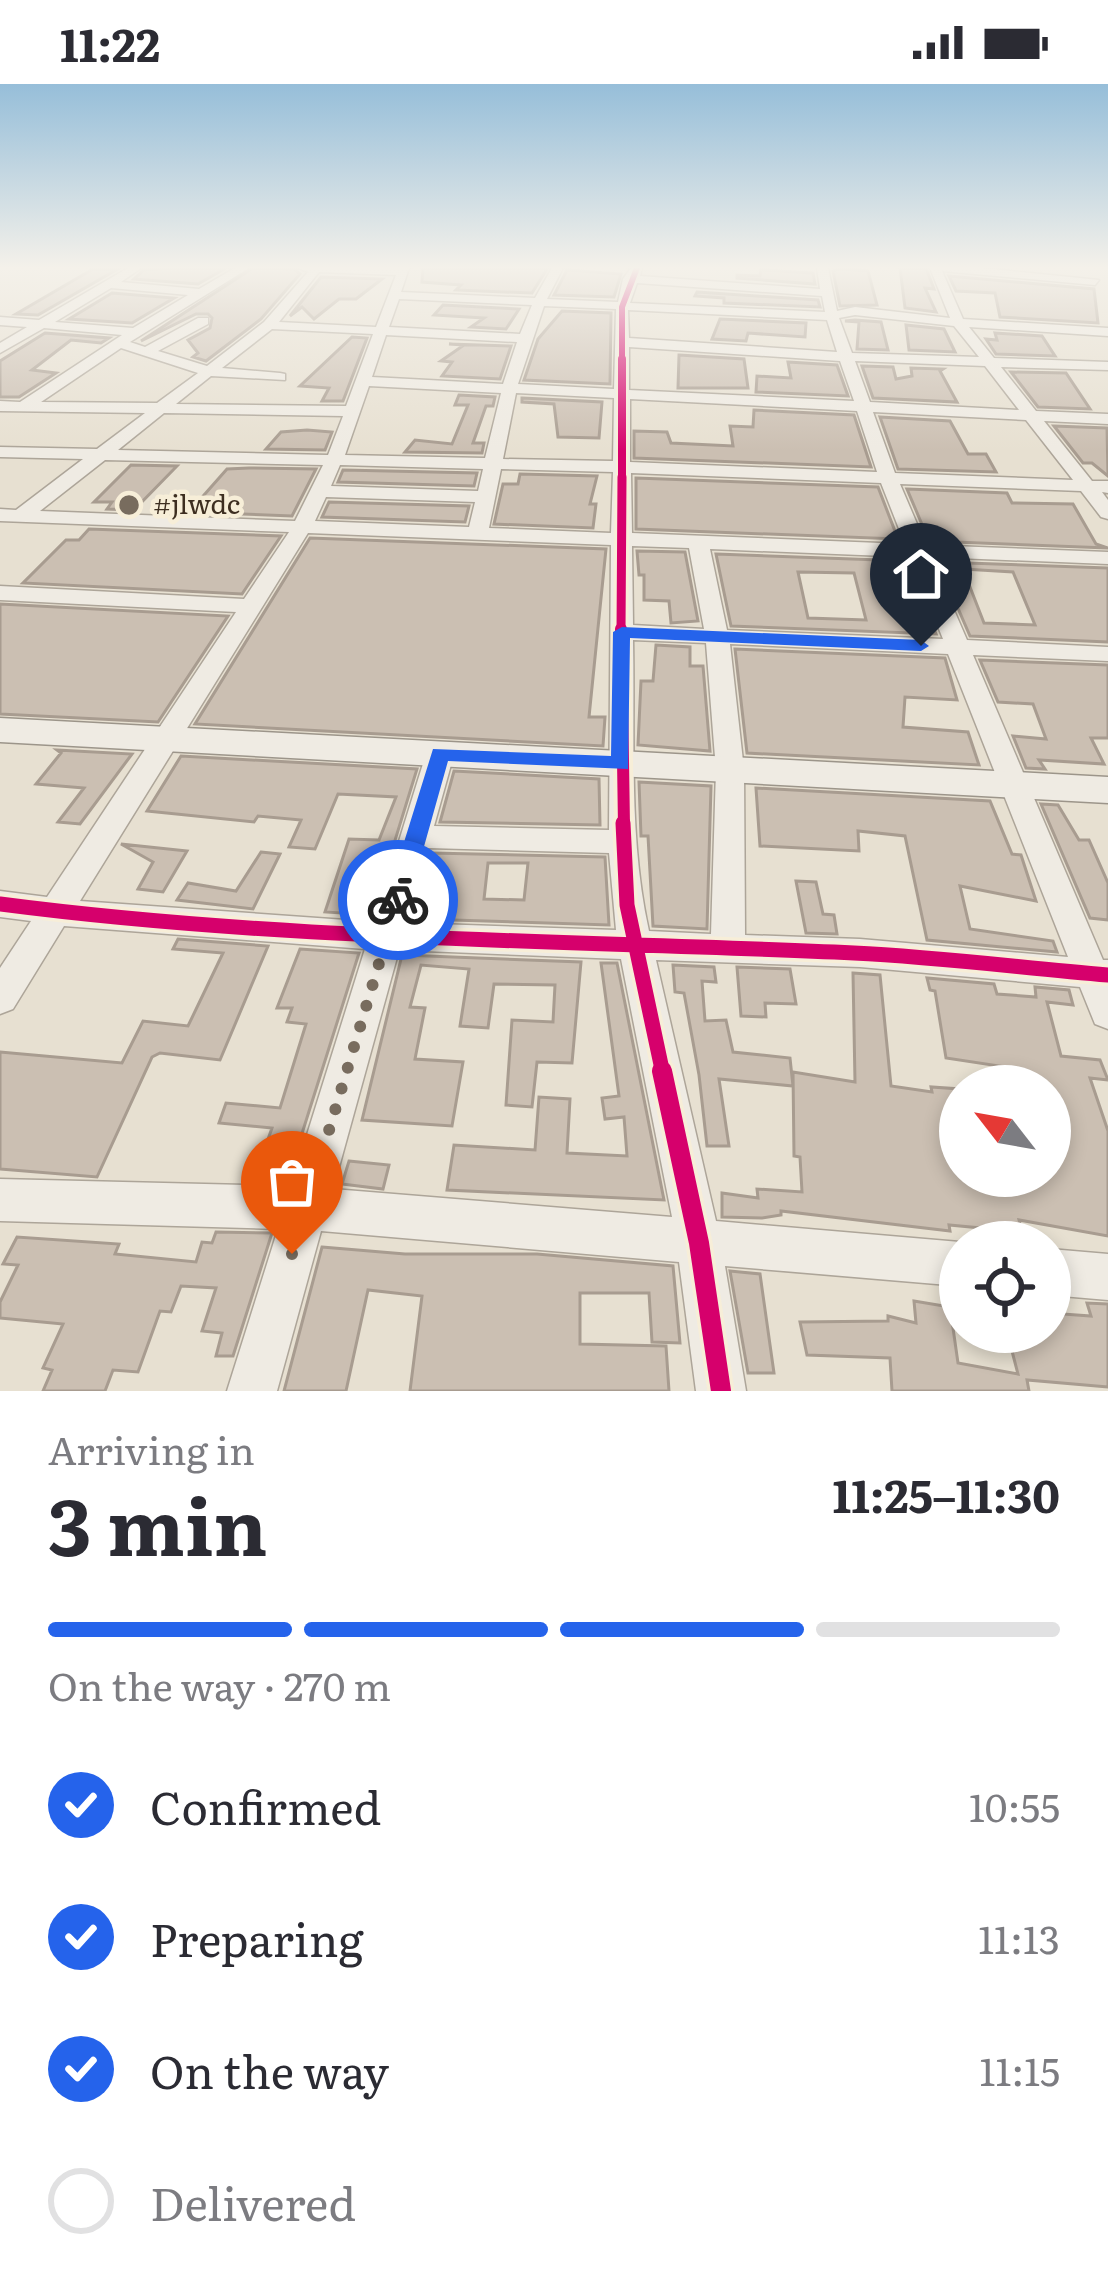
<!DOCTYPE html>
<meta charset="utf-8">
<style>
:root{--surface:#fff;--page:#f2f2f3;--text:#2b2b33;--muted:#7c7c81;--line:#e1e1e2;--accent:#2563eb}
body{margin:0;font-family:Literata,serif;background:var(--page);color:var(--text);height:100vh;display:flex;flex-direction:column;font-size:45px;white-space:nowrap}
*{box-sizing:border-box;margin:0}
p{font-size:39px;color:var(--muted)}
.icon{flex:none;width:66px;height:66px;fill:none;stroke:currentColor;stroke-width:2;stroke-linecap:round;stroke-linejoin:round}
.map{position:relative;height:1307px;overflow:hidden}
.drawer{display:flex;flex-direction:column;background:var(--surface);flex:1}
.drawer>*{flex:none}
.needle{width:78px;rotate:301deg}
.controls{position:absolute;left:939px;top:981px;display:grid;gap:24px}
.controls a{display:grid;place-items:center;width:132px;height:132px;border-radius:50%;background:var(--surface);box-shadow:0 6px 18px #0003;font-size:60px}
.pin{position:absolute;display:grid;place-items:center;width:102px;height:102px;color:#fff;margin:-123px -51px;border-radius:50% 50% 50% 0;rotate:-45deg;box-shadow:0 0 12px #0007}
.pin .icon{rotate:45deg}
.courier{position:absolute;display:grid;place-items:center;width:120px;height:120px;margin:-60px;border:9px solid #2563eb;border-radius:50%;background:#fff;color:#222;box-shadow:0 3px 15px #0007}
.overview em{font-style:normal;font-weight:700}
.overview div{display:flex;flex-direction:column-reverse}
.overview{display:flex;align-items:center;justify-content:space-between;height:204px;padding:0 48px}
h1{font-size:78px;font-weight:700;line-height:90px}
.bar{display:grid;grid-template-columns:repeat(4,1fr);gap:18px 12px;align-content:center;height:144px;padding:0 48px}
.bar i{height:15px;border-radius:9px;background:var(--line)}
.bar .on{background:var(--accent)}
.bar p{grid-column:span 4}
ol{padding:0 48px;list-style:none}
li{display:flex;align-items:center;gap:36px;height:132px}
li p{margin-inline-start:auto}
li .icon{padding:12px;border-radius:50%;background:var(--accent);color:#fff;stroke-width:4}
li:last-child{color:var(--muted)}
li i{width:66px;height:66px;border:6px solid var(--line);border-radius:50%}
.status{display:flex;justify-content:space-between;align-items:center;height:84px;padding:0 60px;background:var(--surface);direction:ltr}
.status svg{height:33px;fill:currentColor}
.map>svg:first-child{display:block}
.building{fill:#cbbfb2;stroke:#a89c90;stroke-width:3;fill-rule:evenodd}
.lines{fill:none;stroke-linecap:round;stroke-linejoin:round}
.minor-casing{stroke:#ada599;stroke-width:3}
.secondary-casing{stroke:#9c958a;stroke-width:3}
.minor{fill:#efebe3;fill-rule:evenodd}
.secondary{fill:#efebe3;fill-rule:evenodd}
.cycleway-far5-casing{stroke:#f7eed8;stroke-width:9}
.cycleway-far4-casing{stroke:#f7eed8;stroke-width:12}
.cycleway-far3-casing{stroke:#f7eed8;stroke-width:15}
.cycleway-far2-casing{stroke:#f7eed8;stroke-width:20}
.cycleway-far1-casing{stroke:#f7eed8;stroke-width:22}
.cycleway-casing{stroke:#f7eed8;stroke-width:27}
.cycleway-far5{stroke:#d6006c;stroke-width:6}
.cycleway-far4{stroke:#d6006c;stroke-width:8}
.cycleway-far3{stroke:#d6006c;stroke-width:9}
.cycleway-far2{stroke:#d6006c;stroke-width:12}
.cycleway-far1{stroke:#d6006c;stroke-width:15}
.cycleway{stroke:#d6006c;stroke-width:20}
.route{fill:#2563eb}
.done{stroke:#786c5e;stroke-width:12;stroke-dasharray:0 21.6}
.poi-dot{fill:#786c5e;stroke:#f7eed8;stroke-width:4.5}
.labels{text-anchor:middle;stroke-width:9;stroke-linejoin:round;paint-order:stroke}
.far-poi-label{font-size:27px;fill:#3d2e20;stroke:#f7eed8;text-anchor:start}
</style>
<div class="status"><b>11:22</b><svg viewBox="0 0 49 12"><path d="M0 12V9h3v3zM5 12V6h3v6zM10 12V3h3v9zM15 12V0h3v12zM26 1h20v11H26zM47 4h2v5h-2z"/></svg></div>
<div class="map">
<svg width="1108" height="1307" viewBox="0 0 1108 1307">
<rect width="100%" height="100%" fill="#e7e0d1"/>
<path class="building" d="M171 184H226L198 200 134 195 144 186Z
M253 184 294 185 300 190 261 235 206 277 193 273 198 269 188 256 210 244 212 234 208 230H196L141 257Z
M423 184H541L547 185 532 209 456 206 461 201 422 198Z
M900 184H926L934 205 925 204 936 228 905 224Z
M93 185 116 186 38 231 16 230Z
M839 185 868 187 877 221 840 222 833 187Z
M567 186 621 190 614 213 554 211Z
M761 186 813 189 815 200 737 194V191L760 192Z
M949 192 1094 205 1098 239 1000 233 995 209 956 207Z
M321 193 382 195 356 215H339L314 235 302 223 290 232Z
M697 208 818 216 820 223 724 219V214L695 212Z
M112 209 174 214 132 239 69 235Z
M443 221 519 225 506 245 471 243 484 234 434 231Z
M562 227 611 229 610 300 524 296 538 255Z
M720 235 806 239 805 253 748 249 746 257 712 255Z
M855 236 881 238 888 266 857 265 859 238 845 237Z
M906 241 944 245 955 268 909 266Z
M45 249 109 254 101 259 71 256 32 286 56 289 19 313H0V277Z
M995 249 1042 252 1055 272 996 270 986 255 997 256Z
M352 253 367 254 343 317H322L329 304 300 302Z
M449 260 511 262 500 295 442 292 452 278 441 277 464 261Z
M679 271 744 275 748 304H678Z
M788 278 837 281 848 312 756 308 757 292 791 294Z
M862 282 893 283 896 295 912 292 911 284 943 285 940 287 957 318 873 314Z
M1011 288 1066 289 1090 325 1038 323Z
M459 311 495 313 493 322H486L473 359H484L482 369 405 368 415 356 452 360 468 321H455Z
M522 314 602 318 599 354 558 353 554 320 522 318Z
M754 326 854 331 871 383 634 374V347L667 348 671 359 733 362 730 342 753 343Z
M880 333 950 337 968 370H986L996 388 898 385Z
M1054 342 1107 344 1108 392 1092 379H1083Z
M307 346 332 348 325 366 266 365 281 348Z
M131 381 177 382 134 426 107 425 112 418H94Z
M249 384 316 385 292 432 189 428 227 385Z
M343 386 477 389 474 402 338 398Z
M520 390 597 392 590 420H596L593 444 494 440 503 400H518Z
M636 394 878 403 898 455 636 445Z
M907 405 1007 409 1012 419 1073 420 1096 460 1108 464 929 457Z
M329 418 469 422 465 438 322 433Z
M89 445 172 448 281 452 242 510 23 499 66 456H79Z
M310 454 606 465 589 633H605L603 662 195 640Z
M637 467 685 468 698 537 671 539 669 517 644 516V491H639Z
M716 470 907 477 936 550 731 542ZM798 488 854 489 866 536 808 534Z
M938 478 1108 484V558L970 552ZM963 485 1013 488 1035 541 984 539Z
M0 520 228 532 158 638 0 630Z
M656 561 690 563V582H703L710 667 638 661 641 597H653Z
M735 565 945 574 957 616 905 613 903 643 968 648 979 681 747 669Z
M980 576 1108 581V654H1091L1104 680 1039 676 1045 685 1026 684 1013 652 1046 655 1033 620 998 618Z
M57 666 132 670 80 740 58 738 84 704 36 700 61 669Z
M181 672 417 685 372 831 325 828 349 755 379 756 396 713 338 710 315 765 289 763 301 736 258 732 254 738 147 727Z
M454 687 599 695 600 741 440 738Z
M639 698 711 702 707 845 653 842 648 752H641Z
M756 704 990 717 1012 770 1021 771 1036 817 960 802 970 845 1053 857 1057 868 927 856 905 752 858 747 859 767 760 762Z
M1041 720 1058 721 1079 756H1089L1108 799V836L1090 834Z
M121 760 187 767 163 808 138 805 153 778Z
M261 768 280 770 253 825 177 816 188 799 236 807Z
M431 769 605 773 609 841 421 835 434 780ZM488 779H528L524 816 484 815Z
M796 797 816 798 823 830 834 831 837 850 806 849Z
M178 855 268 862 220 976 160 969 152 973 97 1093 0 1085V968L122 979 143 937 188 942 223 869 173 865Z
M300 865 359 869 287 1097H253L272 1044 219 1039 226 1019 280 1024 306 940 287 938 292 924H277Z
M402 871 581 878 572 979 537 978 532 1023 506 1021 512 936 553 938 555 901 494 900 488 944 460 942 469 885 421 881 410 923 425 924 415 975 463 978 452 1042 362 1036Z
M601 879H617L664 1116 447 1106 454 1061 535 1066 539 1013 570 1015 567 1069 627 1072 624 1033 605 1035 602 1014 619 1012Z
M673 881 714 883 716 898 702 897 705 937 726 936 733 968 790 974 793 1002 719 995 729 1062H707L699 991 684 909 675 908Z
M737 883 790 885 796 920 765 919 766 933 741 932Z
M853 889 880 891 891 1002 932 1008 931 1003 960 1005V1092H1050V1002H1013L1006 983 946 974 935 907 930 906 927 894 994 900 997 910 1036 913 1035 903 1069 906 1073 921 1047 918 1061 972 1100 976 1108 996 1090 994 1108 1047V1152L1019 1136 1022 1148 949 1141 950 1147 781 1127V1131L762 1134 722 1133V1109L758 1114 757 1105 802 1108 800 1073 794 1072 793 988 855 998Z
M349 1077 389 1081 383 1105 342 1100Z
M216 1148 272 1149 233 1272H216L222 1249 202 1247 216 1204 181 1202 171 1228 160 1227 138 1288 113 1286 105 1307H43L52 1286 43 1284 63 1240 0 1234V1218L18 1181 3 1180 17 1153 119 1160 115 1170 196 1178 202 1158 212 1159Z
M322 1163 405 1170H537L673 1182 680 1259 652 1258 649 1209H580V1260L666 1262 669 1307H410L422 1212 368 1206 346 1307H284Z
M730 1187 760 1190 774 1289H748Z
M914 1217 950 1223 958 1279 1018 1290 1007 1248H1050V1229L1091 1232 1087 1219 1108 1220V1303L1027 1296 1029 1307H892L890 1274 807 1271 800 1238 888 1237V1232L916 1239Z"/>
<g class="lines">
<g class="minor-casing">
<path id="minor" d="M128 184H141L121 198 199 205 235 184H249L130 258 145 263 198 234H208V240L158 267 207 282 264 238 308 188 298 184H409L401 208 535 214 552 184H563L547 215 618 218 623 195 631 184H642L640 192 820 205 817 184H828L837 227 855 223 950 234 930 184H982L1099 196 1095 201 942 187 963 235 1108 244V252L969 243 994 274 1108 278V286L1001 283 1036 327 1108 330V340L1044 337 1092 397H1108V409L1102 408 1108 416V435L1101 433 1081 407 900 400 926 461 1108 468V480L931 473 967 556 1108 563V577L973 571 1103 876H1108V945L1095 940 1080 903 860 883 656 876 716 1137 960 1158V1202L725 1182 746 1307H696L679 1178 321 1147 277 1307H227L278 1145 0 1137V1095L291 1102 365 865 64 842 13 925 0 930V884L31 837 0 833V807L47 813 236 528 0 516V502L244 515 289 448 0 437V425L16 426 83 375 0 373V363L97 365 145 329 0 327V317L20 318 122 251 44 244 0 269V259L27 243 0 241V233L39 236ZM319 188 396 191 376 243 279 238ZM637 199 822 212 825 228 630 219ZM111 204 188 211 133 244 55 238ZM399 215 532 221 520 250 389 243ZM544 222 616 225 614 305 518 300ZM628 226 827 236 837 268 629 254ZM855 231 954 242 979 273 852 269 839 234ZM272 245 373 250 346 322 176 320 211 292 285 296V290L280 289 222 284ZM386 251 517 258 503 300 372 293ZM629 263 840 277 854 317 629 306ZM121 264 198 289 157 319 41 318ZM855 277 985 282 1019 326 870 318ZM369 302 501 309 485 374 345 371ZM516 309 614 314 613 377 503 375ZM630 315 857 327 877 388 630 378ZM873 328 1026 336 1073 396 895 389ZM164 329 343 332 328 371 118 366ZM105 376 323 381 295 437 40 427ZM340 381 483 385 478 407 331 402ZM501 385 613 388 611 449 489 444ZM631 389 881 399 905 460 632 449ZM326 413 475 418 469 443 315 437ZM308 449 611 461 609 746 434 742 454 670 440 661 426 670 374 838 80 817ZM632 462 689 464 704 545 633 541ZM710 465 910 473 943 555 727 546ZM633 556 706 559 716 686 711 850 649 847C628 754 635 651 633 556ZM730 560 948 570 1068 873 860 855 745 851 744 686ZM428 764 609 769 616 846 407 839ZM399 866 621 875 672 1133 333 1105Z
M1050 1165 1108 1170V1216L1050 1211Z"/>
</g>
<g class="secondary-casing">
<path id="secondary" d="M0 634 1108 693V719L0 658Z"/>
</g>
<use href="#minor" class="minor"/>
<use href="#secondary" class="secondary"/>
<g class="cycleway-far5-casing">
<path id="cycleway-far5" d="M622 278V223L637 184"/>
</g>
<g class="cycleway-far4-casing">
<path id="cycleway-far4" d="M622 396V275"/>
</g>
<g class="cycleway-far3-casing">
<path id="cycleway-far3" d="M621 548 622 393"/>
</g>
<g class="cycleway-far2-casing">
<path id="cycleway-far2" d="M621 545 624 742"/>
</g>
<g class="cycleway-far1-casing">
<path id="cycleway-far1" d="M623 739 627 821 663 990
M0 820C283 857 569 856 854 869 939 873 1024 884 1108 891"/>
</g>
<g class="cycleway-casing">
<path id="cycleway" d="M662 987 699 1159 721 1307"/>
</g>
<use href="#cycleway-far5" class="cycleway-far5"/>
<use href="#cycleway-far4" class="cycleway-far4"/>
<use href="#cycleway-far3" class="cycleway-far3"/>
<use href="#cycleway-far2" class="cycleway-far2"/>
<use href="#cycleway-far1" class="cycleway-far1"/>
<use href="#cycleway" class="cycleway"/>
</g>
<linearGradient id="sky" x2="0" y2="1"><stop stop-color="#96bed9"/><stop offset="0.5" stop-color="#f4f1ea"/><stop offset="1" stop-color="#f4f1ea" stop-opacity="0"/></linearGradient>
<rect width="1108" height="367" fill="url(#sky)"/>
<path class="route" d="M622 543 921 556 929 562 921 567 630 554 628 685 448 677 409 816 398 825 389 822 386 816 433 665 611 672 613 548Z"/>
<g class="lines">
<path class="done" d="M292 1170 398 816"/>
</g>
<circle class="poi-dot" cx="129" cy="421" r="12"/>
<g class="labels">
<g class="far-poi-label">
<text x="153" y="430">#jlwdc</text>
</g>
</g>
</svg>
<div class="controls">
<a><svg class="needle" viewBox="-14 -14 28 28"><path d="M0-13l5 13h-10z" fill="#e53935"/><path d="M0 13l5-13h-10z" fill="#7c7c81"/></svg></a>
<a><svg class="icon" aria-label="locate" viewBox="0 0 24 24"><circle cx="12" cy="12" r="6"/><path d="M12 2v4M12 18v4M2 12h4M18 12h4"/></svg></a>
</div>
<div class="pin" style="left:292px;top:1170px;background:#ea580c"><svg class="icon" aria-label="bag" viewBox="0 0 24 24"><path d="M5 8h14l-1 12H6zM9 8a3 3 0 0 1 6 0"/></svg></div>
<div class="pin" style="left:921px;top:562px;background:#1f2937"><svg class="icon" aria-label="home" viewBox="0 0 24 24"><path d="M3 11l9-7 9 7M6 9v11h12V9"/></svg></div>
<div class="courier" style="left:398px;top:816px"><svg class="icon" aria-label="bike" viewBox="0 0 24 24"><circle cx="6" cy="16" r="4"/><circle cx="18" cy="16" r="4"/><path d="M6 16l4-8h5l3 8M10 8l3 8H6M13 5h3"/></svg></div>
</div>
<section class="drawer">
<div class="overview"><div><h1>3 min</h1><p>Arriving in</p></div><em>11:25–11:30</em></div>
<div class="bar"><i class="on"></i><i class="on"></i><i class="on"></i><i></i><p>On the way · 270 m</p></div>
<ol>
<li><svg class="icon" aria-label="check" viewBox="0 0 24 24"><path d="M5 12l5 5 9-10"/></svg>Confirmed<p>10:55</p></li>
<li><svg class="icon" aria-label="check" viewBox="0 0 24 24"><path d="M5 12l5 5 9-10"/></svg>Preparing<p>11:13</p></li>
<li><svg class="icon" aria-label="check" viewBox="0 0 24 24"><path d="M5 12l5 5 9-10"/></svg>On the way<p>11:15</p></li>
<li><i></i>Delivered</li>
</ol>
</section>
